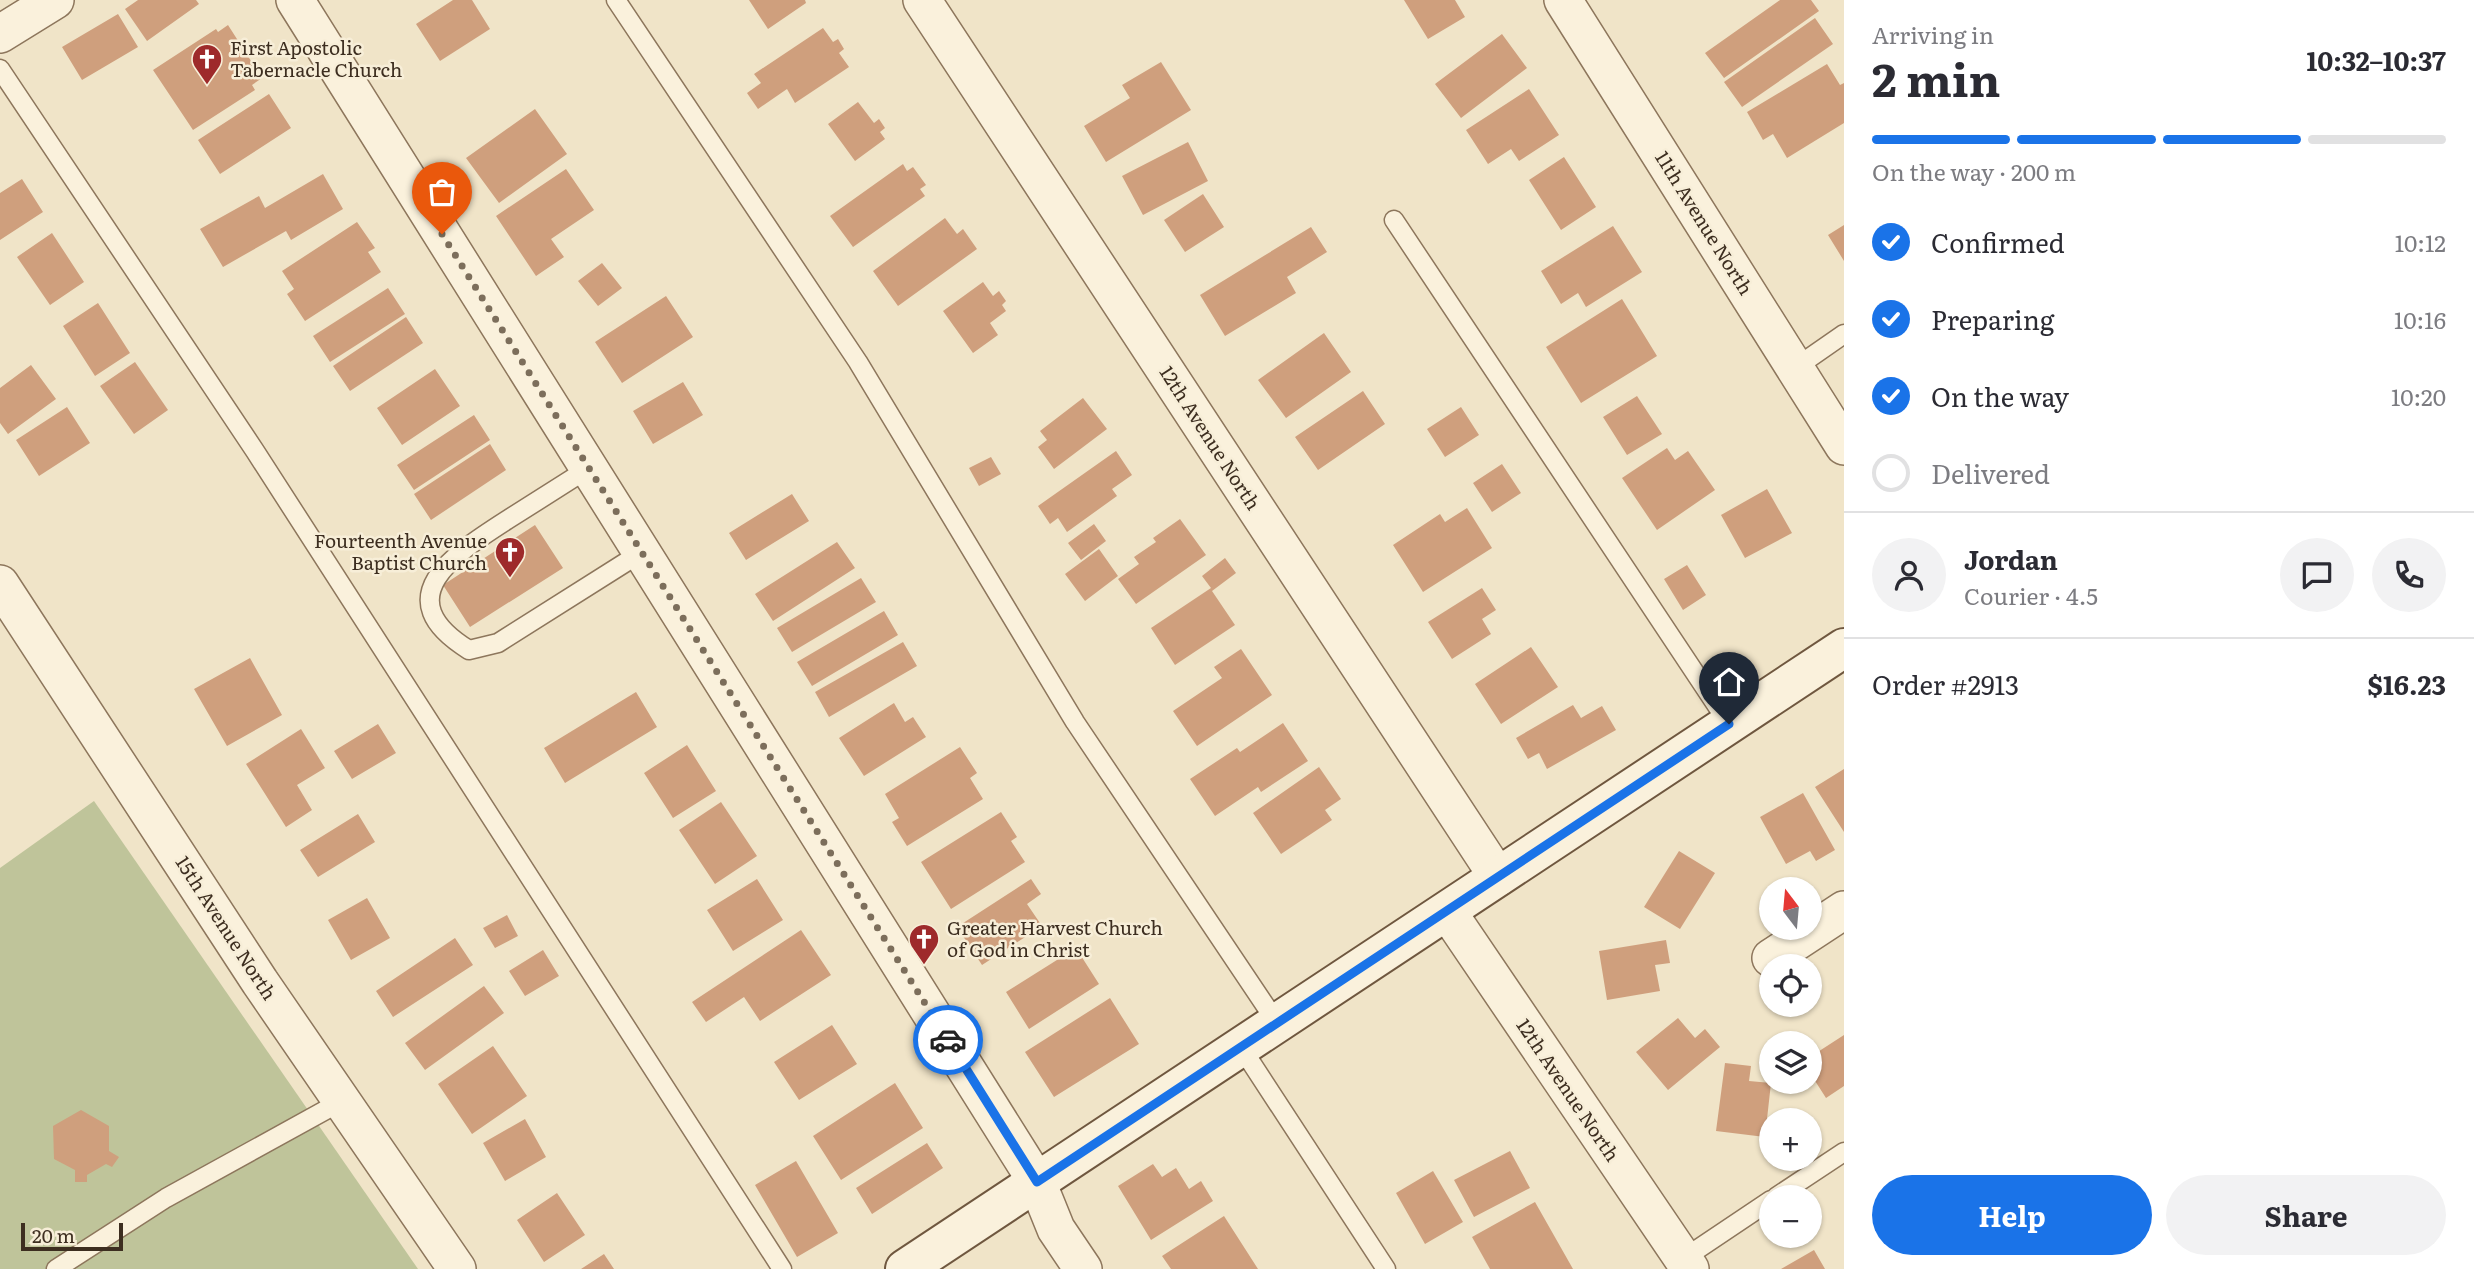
<!DOCTYPE html>
<meta charset="utf-8">
<style>
:root{--surface:#fff;--page:#f2f2f3;--text:#2b2b33;--muted:#7c7c81;--line:#e1e1e2;--accent:#1a73e8}
body{margin:0;font-family:Literata,serif;background:var(--page);color:var(--text);height:100vh;display:flex;flex-direction:column;font-size:26px;white-space:nowrap}
*{box-sizing:border-box;margin:0}
p{font-size:23px;color:var(--muted)}
.icon{flex:none;width:38px;height:38px;fill:none;stroke:currentColor;stroke-width:2;stroke-linecap:round;stroke-linejoin:round}
.map{position:relative;flex:1;overflow:hidden}
.panel{display:flex;flex-direction:column;background:var(--surface);width:630px}
.panel>*{flex:none}
.needle{width:46px;rotate:344deg}
.tools{position:absolute;left:1759px;top:877px;display:grid;gap:14px}
.tools a{display:grid;place-items:center;width:63px;height:63px;border-radius:50%;background:var(--surface);box-shadow:0 2px 5px #0004;font-size:35px}
.scale{position:absolute;left:21px;bottom:18px;width:102px;box-sizing:border-box;padding-left:7px;border:4px solid #3d2e20;border-top:0;font-size:19px;line-height:24px;white-space:nowrap;color:#3d2e20;-webkit-text-stroke:5px #f7eed8;paint-order:stroke}
.pin{position:absolute;display:grid;place-items:center;width:60px;height:60px;color:#fff;margin:-72px -30px;border-radius:50% 50% 50% 0;rotate:-45deg;box-shadow:0 0 7px #0007}
.pin .icon{rotate:45deg}
.courier{position:absolute;display:grid;place-items:center;width:70px;height:70px;margin:-35px;border:5px solid #1a73e8;border-radius:50%;background:#fff;color:#222;box-shadow:0 2px 9px #0007}
.headline em{font-style:normal;font-weight:700}
.headline div{display:flex;flex-direction:column-reverse}
.headline{display:flex;align-items:center;justify-content:space-between;height:119px;padding:0 28px}
h1{font-size:46px;font-weight:700;line-height:52px}
.bar{display:grid;grid-template-columns:repeat(4,1fr);gap:10px 7px;align-content:center;height:84px;padding:0 28px}
.bar i{height:9px;border-radius:5px;background:var(--line)}
.bar .on{background:var(--accent)}
.bar p{grid-column:span 4}
.line{display:flex;align-items:center;gap:18px;padding:0 28px;border-top:2px solid var(--line)}
.line div{flex:1}
.round{display:grid;place-items:center;flex:none;width:74px;height:74px;border-radius:37px;background:var(--page)}
ol{padding:0 28px;list-style:none}
li{display:flex;align-items:center;gap:21px;height:77px}
li p{margin-inline-start:auto}
li .icon{padding:7px;border-radius:50%;background:var(--accent);color:#fff;stroke-width:4}
li:last-child{color:var(--muted)}
li i{width:38px;height:38px;border:4px solid var(--line);border-radius:50%}
.primary-button{display:flex;gap:14px;margin-top:auto;padding:14px 28px}
.primary-button a{flex:1;height:80px;border-radius:42px;background:var(--accent);color:#fff;font-size:28px;font-weight:700;line-height:80px;text-align:center}
.primary-button a+a{background:var(--page);color:var(--text)}
main{display:flex;flex:1;min-height:0}
.map>svg:first-child{display:block}
.cemetery{fill:#bfc49a}
.building{fill:#cf9f7d}
.lines{fill:none;stroke-linecap:round;stroke-linejoin:round}
.lane-casing{stroke:#8d765c;stroke-width:21}
.street-casing{stroke:#8d765c;stroke-width:40}
.secondary-casing{stroke:#6f573f;stroke-width:42}
.lane{stroke:#faf1dc;stroke-width:18}
.street{stroke:#faf1dc;stroke-width:37}
.secondary{stroke:#faf1dc;stroke-width:38}
.done{stroke:#7c6e5b;stroke-width:7;stroke-dasharray:0 12.6}
.route{stroke:#1a73e8;stroke-width:9}
.labels{text-anchor:middle;stroke-width:5;stroke-linejoin:round;paint-order:stroke}
.poi-label{font-size:19px;fill:#3d2e20;stroke:#f7eed8;text-anchor:start}
.street-label{font-size:19px;fill:#3d2e20;stroke:#f7eed8}
</style>
<main>
<div class="map">
<svg width="1844" height="1269" viewBox="0 0 1844 1269">
<rect width="100%" height="100%" fill="#f0e4c8"/>
<path class="cemetery" d="M94 801 418 1269H0V868Z"/>
<path class="building" d="M138 0H196L199 4 147 41 125 9Z
M453 0H472L490 29 440 61 416 24Z
M749 0H805L806 3 768 29Z
M1404 0H1455L1465 17 1428 39Z
M1780 0H1811L1819 11 1724 78 1705 53Z
M118 14 138 47 82 80 62 47Z
M1815 18 1833 44 1742 107 1724 82Z
M228 25 262 78 252 85 255 90 193 130 153 70 216 29 218 32Z
M823 28 833 42 838 39 844 49 839 53 849 67 795 103 787 89 758 109 747 93 761 83 754 74Z
M1502 34 1527 68 1461 118 1435 84Z
M1161 62 1191 110 1106 162 1084 126 1130 98 1122 85Z
M1827 64 1840 85 1844 83V123L1787 158 1773 134 1763 140 1747 112Z
M1529 89 1559 135 1519 161 1511 149 1488 164 1466 130Z
M269 94 291 128 220 174 198 140Z
M858 102 874 123 879 119 885 128 880 132 885 139 855 161 828 124Z
M535 109 567 154 499 203 466 158Z
M1188 142 1208 181 1143 215 1122 176Z
M1564 157 1596 207 1561 230 1529 180Z
M903 164 907 171 913 167 926 185 920 189 925 196 853 247 830 216Z
M566 169 594 210 551 239 564 257 536 276 496 216Z
M323 174 343 209 291 240 286 231 223 267 200 229 259 196 265 208Z
M22 179 43 212 0 240V193Z
M1203 194 1224 227 1185 252 1164 220Z
M945 218 957 234 963 229 977 249 898 306 873 271Z
M357 222 375 248 368 252 381 272 305 321 287 294 294 289 282 271Z
M1844 225V261L1828 235Z
M1613 226 1642 272 1586 307 1578 293 1561 304 1541 271Z
M1311 227 1327 252 1287 277 1296 293 1225 336 1200 295Z
M52 233 84 282 50 305 17 257Z
M602 263 622 288 598 306 578 281Z
M983 282 993 296 999 291 1006 301 1002 305 1006 311 990 323 998 335 973 353 943 311Z
M388 288 405 314 330 362 313 336Z
M666 296 693 337 622 383 595 342Z
M1622 299 1657 356 1581 403 1546 347Z
M98 303 130 353 95 376 63 326Z
M406 317 423 343 350 391 333 366Z
M1324 333 1351 372 1286 418 1258 380Z
M135 362 168 410 134 434 100 386Z
M31 365 56 399 8 434 0 423V388Z
M435 369 460 406 402 445 377 408Z
M683 382 703 415 653 444 633 411Z
M1363 391 1385 424 1318 470 1295 437Z
M1637 396 1662 434 1627 455 1603 417Z
M1083 398 1107 429 1054 469 1038 447 1047 440 1040 431Z
M67 407 90 443 39 476 16 440Z
M1461 407 1479 435 1445 457 1427 429Z
M474 415 490 440 414 490 397 465Z
M490 444 506 470 431 520 414 494Z
M1667 448 1675 460 1688 451 1715 490 1657 530 1622 478Z
M1116 451 1132 475 1112 489 1117 496 1067 532 1058 518 1050 524 1038 506Z
M991 457 1001 474 979 486 969 468Z
M1502 464 1521 493 1492 512 1473 483Z
M1767 489 1792 533 1745 558 1721 515Z
M792 494 809 521 746 560 729 533Z
M1467 508 1492 548 1423 592 1393 545 1440 514 1445 522Z
M1180 519 1206 555 1136 604 1118 579 1139 564 1134 557 1156 542 1153 538Z
M1094 524 1106 541 1081 560 1068 543Z
M535 525 563 568 470 627 443 585Z
M837 542 855 568 773 621 755 594Z
M1099 549 1118 576 1085 601 1065 574Z
M1225 558 1236 573 1212 591 1235 625 1175 665 1151 628 1211 588 1202 576Z
M1687 565 1706 595 1683 610 1664 579Z
M861 578 876 602 792 652 777 628Z
M1482 588 1496 610 1482 619 1491 634 1452 659 1428 622Z
M884 611 898 635 812 686 797 662Z
M903 642 917 666 829 717 815 692Z
M1531 647 1558 687 1501 724 1475 684Z
M1241 649 1272 695 1197 746 1173 711 1222 678 1214 667Z
M250 658 282 715 227 746 194 689Z
M636 692 657 727 565 783 544 748Z
M894 703 905 722 913 717 926 737 864 776 839 738Z
M1573 705 1581 718 1602 706 1616 730 1547 769 1539 753 1528 759 1516 738Z
M1283 723 1308 761 1261 792 1258 787 1215 816 1190 779 1237 748 1240 752Z
M378 724 396 753 352 779 334 751Z
M301 729 325 768 297 785 312 810 286 827 246 764Z
M687 745 716 791 673 818 644 773Z
M960 747 977 773 970 778 983 799 907 846 892 822 899 818 885 794Z
M1319 767 1341 799 1325 810 1332 820 1281 854 1253 813Z
M1844 769V832L1815 787Z
M1803 793 1835 850 1816 861 1810 851 1786 864 1760 817Z
M721 802 757 856 715 884 679 830Z
M1001 812 1017 837 1011 841 1025 862 951 909 921 862Z
M358 814 375 842 318 877 300 850Z
M1679 851 1715 873 1680 929 1644 907Z
M757 879 783 920 733 951 707 910Z
M1031 879 1041 894 1027 904 1042 926 982 965 957 927Z
M367 898 390 938 351 960 328 920Z
M507 915 518 936 495 948 483 928Z
M801 930 831 975 760 1021 744 997 706 1022 692 1002Z
M455 938 473 965 393 1017 376 991Z
M1666 940 1670 963 1655 965 1660 991 1607 1000 1599 951Z
M1076 948 1099 984 1029 1029 1006 992Z
M543 950 559 976 525 996 509 971Z
M484 986 504 1013 425 1070 405 1043Z
M1110 998 1139 1044 1054 1097 1025 1052Z
M1678 1018 1695 1038 1705 1029 1720 1047 1668 1090 1636 1052Z
M832 1025 857 1064 799 1100 774 1062Z
M1844 1035V1086L1826 1098 1810 1073V1057Z
M493 1046 527 1096 472 1134 438 1084Z
M1725 1063 1751 1066 1749 1081 1771 1083 1765 1137 1716 1131Z
M895 1083 923 1128 841 1180 813 1136Z
M81 1110 109 1126V1151L119 1157 112 1167 106 1164 87 1175V1182H75V1170L54 1159 53 1126Z
M525 1119 546 1157 505 1181 483 1143Z
M927 1143 943 1168 872 1214 856 1188Z
M1510 1151 1530 1188 1474 1217 1454 1180Z
M796 1161 838 1233 797 1257 755 1185Z
M1153 1164 1162 1177 1176 1168 1189 1189 1201 1181 1213 1201 1151 1240 1118 1186Z
M1433 1171 1463 1222 1425 1244 1396 1193Z
M557 1193 585 1235 544 1262 517 1220Z
M1535 1202 1573 1269H1490L1472 1237Z
M1224 1216 1258 1269H1171L1162 1256Z
M1814 1250 1825 1269H1781Z
M604 1254 614 1269H581Z"/>
<g class="lines">
<g class="lane-casing">
<path id="lane" d="M616 0 858 362 1075 722 1277 1023
M0 69 255 451 782 1269
M1394 220 1729 724
M1795 368 1844 334
M589 468C561 486 534 503 507 520 454 554 385 598 469 650L498 643 642 552
M1241 1047 1386 1269
M1776 1197 1844 1152
M1683 1259 1771 1200
M56 1269 166 1198 342 1101"/>
</g>
<g class="street-casing">
<path id="street" d="M295 0 1037 1182 1056 1229 1083 1269
M922 0 1498 877
M1563 0 1844 446
M0 34 55 0
M0 584 260 982 457 1269
M1447 911 1690 1269
M1771 958 1844 910"/>
</g>
<g class="secondary-casing">
<path id="secondary" d="M905 1269 1844 648"/>
</g>
<use href="#lane" class="lane"/>
<use href="#street" class="street"/>
<use href="#secondary" class="secondary"/>
</g>
<g class="lines">
<path class="done" d="M442 234 948 1040"/>
<path class="route" d="M948 1040 1037 1182 1729 724"/>
</g>
<defs>
<g id="church-pin" transform="scale(1.575)"><path d="M0 17L-7.5 6A9.5 9.5 0 1 1 7.5 6Z" fill="#9e2a2b" stroke="#f7eed8"/><path d="M-1.2-6h2.4v3.5h3.3v2.4h-3.3V6h-2.4V-.1h-3.3v-2.4h3.3Z" fill="#fff"/></g>
</defs>
<g fill-rule="evenodd">
<use href="#church-pin" x="207" y="59"/>
<use href="#church-pin" x="510" y="552"/>
<use href="#church-pin" x="924" y="939"/>
</g>
<g class="labels">
<g class="poi-label">
<text x="230" y="55">First Apostolic<tspan x="230" dy="22">Tabernacle Church</tspan></text>
<text x="487" y="548" text-anchor="end">Fourteenth Avenue<tspan x="487" dy="22">Baptist Church</tspan></text>
<text x="947" y="935">Greater Harvest Church<tspan x="947" dy="22">of God in Christ</tspan></text>
</g>
<g class="street-label">
<text transform="translate(1704 223) rotate(58)" y="7">11th Avenue North</text>
<text transform="translate(1210 438) rotate(57)" y="7">12th Avenue North</text>
<text transform="translate(226 928) rotate(57)" y="7">15th Avenue North</text>
<text transform="translate(1568 1090) rotate(56)" y="7">12th Avenue North</text>
</g>
</g>
</svg>
<div class="tools">
<a><svg class="needle" viewBox="-14 -14 28 28"><path d="M0-13l5 13h-10z" fill="#e53935"/><path d="M0 13l5-13h-10z" fill="#7c7c81"/></svg></a>
<a><svg class="icon" aria-label="locate" viewBox="0 0 24 24"><circle cx="12" cy="12" r="6"/><path d="M12 2v4M12 18v4M2 12h4M18 12h4"/></svg></a>
<a><svg class="icon" aria-label="layers" viewBox="0 0 24 24"><path d="M12 4l9 5-9 5-9-5zM3 14l9 5 9-5"/></svg></a>
<a>+</a>
<a>−</a>
</div>
<div class="scale">20 m</div>
<div class="pin" style="left:442px;top:234px;background:#ea580c"><svg class="icon" aria-label="bag" viewBox="0 0 24 24"><path d="M5 8h14l-1 12H6zM9 8a3 3 0 0 1 6 0"/></svg></div>
<div class="pin" style="left:1729px;top:724px;background:#1f2937"><svg class="icon" aria-label="home" viewBox="0 0 24 24"><path d="M3 11l9-7 9 7M6 9v11h12V9"/></svg></div>
<div class="courier" style="left:948px;top:1040px"><svg class="icon" aria-label="car" viewBox="0 0 24 24"><path d="M5 17H2v-5l4-1 3-4h7l3 4 3 1v5h-3M9 17h6M6 11h13"/><circle cx="7" cy="17" r="2"/><circle cx="17" cy="17" r="2"/></svg></div>
</div>
<section class="panel">
<div class="headline"><div><h1>2 min</h1><p>Arriving in</p></div><em>10:32–10:37</em></div>
<div class="bar"><i class="on"></i><i class="on"></i><i class="on"></i><i></i><p>On the way · 200 m</p></div>
<ol>
<li><svg class="icon" aria-label="check" viewBox="0 0 24 24"><path d="M5 12l5 5 9-10"/></svg>Confirmed<p>10:12</p></li>
<li><svg class="icon" aria-label="check" viewBox="0 0 24 24"><path d="M5 12l5 5 9-10"/></svg>Preparing<p>10:16</p></li>
<li><svg class="icon" aria-label="check" viewBox="0 0 24 24"><path d="M5 12l5 5 9-10"/></svg>On the way<p>10:20</p></li>
<li><i></i>Delivered</li>
</ol>
<div class="line" style="height:126px"><a class="round"><svg class="icon" aria-label="person" viewBox="0 0 24 24"><circle cx="12" cy="8" r="4"/><path d="M4 21q1-7 8-7t8 7"/></svg></a><div><b>Jordan</b><p>Courier · 4.5</p></div><a class="round"><svg class="icon" aria-label="chat" viewBox="0 0 24 24"><path d="M4 5h16v11H9l-5 4z"/></svg></a><a class="round"><svg class="icon" aria-label="phone" viewBox="0 0 24 24"><path d="M5 4h4l2 5-3 2q2 4 5 5l2-3 5 2v4C11 20 4 13 5 4z"/></svg></a></div>
<div class="line" style="height:91px"><div>Order #2913</div><b>$16.23</b></div>
<div class="primary-button"><a>Help</a><a>Share</a></div>
</section>
</main>
